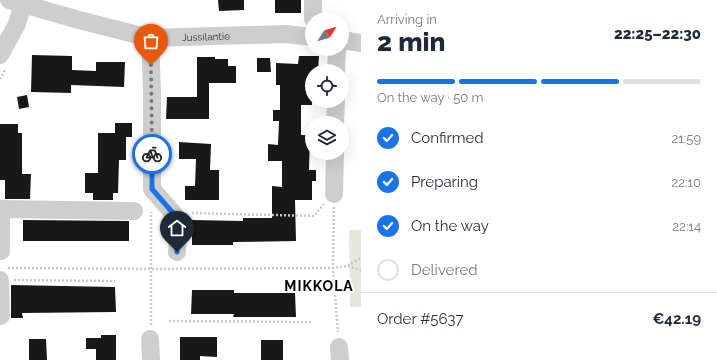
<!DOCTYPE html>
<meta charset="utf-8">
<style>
:root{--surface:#fff;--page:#f2f2f3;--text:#1f2937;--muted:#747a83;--line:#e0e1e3;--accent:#1a73e8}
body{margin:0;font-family:Raleway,sans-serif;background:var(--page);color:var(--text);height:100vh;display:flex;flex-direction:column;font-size:15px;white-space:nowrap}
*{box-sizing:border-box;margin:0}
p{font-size:13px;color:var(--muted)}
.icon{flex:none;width:22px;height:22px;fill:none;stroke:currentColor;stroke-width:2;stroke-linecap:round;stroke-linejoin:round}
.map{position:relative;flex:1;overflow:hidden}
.panel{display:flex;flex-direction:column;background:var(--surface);width:356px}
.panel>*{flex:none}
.needle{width:26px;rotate:53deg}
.buttons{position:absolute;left:305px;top:12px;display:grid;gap:8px}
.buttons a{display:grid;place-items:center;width:44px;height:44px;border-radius:50%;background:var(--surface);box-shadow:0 4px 16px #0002;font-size:20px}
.pin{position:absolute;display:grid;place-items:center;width:34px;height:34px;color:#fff;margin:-41px -17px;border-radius:50% 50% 50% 0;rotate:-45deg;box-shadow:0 0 4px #0007}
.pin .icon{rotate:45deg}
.courier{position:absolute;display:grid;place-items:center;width:40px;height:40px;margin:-20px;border:3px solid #1a73e8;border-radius:50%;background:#fff;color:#222;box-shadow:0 1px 5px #0007}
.head em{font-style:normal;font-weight:800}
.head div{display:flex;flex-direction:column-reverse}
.head{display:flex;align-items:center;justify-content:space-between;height:68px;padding:0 16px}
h1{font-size:26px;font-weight:800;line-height:30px}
.bar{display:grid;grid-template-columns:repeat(4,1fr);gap:6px 4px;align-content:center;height:48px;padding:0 16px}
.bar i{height:5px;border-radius:3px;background:var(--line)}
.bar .on{background:var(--accent)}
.bar p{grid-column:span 4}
.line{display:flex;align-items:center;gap:10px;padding:0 16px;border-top:1px solid var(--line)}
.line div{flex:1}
ol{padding:0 16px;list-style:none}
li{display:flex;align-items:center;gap:12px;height:44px}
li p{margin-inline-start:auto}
li .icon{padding:4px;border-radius:50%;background:var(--accent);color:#fff;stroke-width:4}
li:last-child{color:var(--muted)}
li i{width:22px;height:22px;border:2px solid var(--line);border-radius:50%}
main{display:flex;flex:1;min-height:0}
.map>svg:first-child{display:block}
.green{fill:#e3e9dd}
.building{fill:#181818}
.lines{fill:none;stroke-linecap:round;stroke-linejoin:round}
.path{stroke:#c8c8c8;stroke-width:2.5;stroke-dasharray:2 2;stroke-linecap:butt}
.minor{stroke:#cecece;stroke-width:18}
.done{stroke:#797979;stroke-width:4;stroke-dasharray:0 7.2}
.route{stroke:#1a73e8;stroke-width:5}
.labels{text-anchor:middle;stroke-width:4;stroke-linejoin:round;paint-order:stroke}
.street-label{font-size:10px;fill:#313131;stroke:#fff}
.district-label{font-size:14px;font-weight:bold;letter-spacing:1px;fill:#000;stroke:#fff}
</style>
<main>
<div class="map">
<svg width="361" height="360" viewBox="0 0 361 360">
<rect width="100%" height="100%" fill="#fff"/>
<path class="green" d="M349 230H361V307H350Z"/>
<path class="building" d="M218 0H244V10L219 11Z
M275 0H301V13H275Z
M32 55 72 56V70L96 71V62H125L124 87 71 85V93L31 92Z
M299 56H319L318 71H312V105H301V135H310L309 170H316V181H312V200H295L296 241 233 242V245H192V220L243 221V218H272V186L282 187V161H268V144L278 145 279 121H273V110H280V85H276V63L298 64Z
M197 57H215V59H228V66H236V83H209V119H166L167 97H197Z
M257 58H270L271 72H257Z
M27 95 29 107 19 109 17 97Z
M115 123H132V137H126V160H119L118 193H113V200H93V193H85V173H98V133H115Z
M0 124H18V133H22V174H31L30 199H5V180H0Z
M179 142 211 144 210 170H219V200H185V186H195L196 159H179Z
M23 220 129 221V241H23Z
M11 285 115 287 116 312 22 313 23 318H11Z
M192 290H234V293H295L296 317H233L234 314H191Z
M101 335H116V360H96V349H86V338H101Z
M180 337H217V357L200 356V360H180Z
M29 339H46L47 360H29Z
M261 340H283V360H261Z"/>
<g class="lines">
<path class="path" d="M0 79 6 68
M334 207 333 268 338 332
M192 213 314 216 324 204
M348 266 361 270
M8 268 151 269 333 268 347 266 361 258
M14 280 115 281
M169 321 313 322
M151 325V212"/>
<g class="minor">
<path id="s1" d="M9 0 79 20 150 38 285 34 312 37"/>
<path d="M313 19V0"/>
<path d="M150 38 152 92V189L179 220 177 252"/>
<path d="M342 40 361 43"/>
<path d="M0 55 17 24 23 4"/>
<path d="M336 71 337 49"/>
<path d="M335 123 336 101"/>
<path d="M334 194 335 153"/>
<path d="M0 209H1V251"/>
<path d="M1 209 134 211"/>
<path d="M0 280 1 316"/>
<path d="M150 339 151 360"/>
<path d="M339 347 340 360"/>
</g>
</g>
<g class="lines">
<path class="done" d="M151 65 152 154"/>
<path class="route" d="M152 154V189L179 220 177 252"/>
</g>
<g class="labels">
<g class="street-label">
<text dy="4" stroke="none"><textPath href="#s1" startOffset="202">Jussilantie</textPath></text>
</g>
<g class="district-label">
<text x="319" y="291">MIKKOLA</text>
</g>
</g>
</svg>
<div class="buttons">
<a><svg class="needle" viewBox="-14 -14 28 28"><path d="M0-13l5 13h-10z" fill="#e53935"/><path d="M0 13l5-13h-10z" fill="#747a83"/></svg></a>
<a><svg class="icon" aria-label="locate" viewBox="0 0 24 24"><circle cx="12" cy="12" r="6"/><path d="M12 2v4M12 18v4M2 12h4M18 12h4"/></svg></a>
<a><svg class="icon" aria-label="layers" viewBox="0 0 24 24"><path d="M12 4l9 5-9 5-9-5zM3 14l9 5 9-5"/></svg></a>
</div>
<div class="pin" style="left:151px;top:65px;background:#ea580c"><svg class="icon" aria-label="bag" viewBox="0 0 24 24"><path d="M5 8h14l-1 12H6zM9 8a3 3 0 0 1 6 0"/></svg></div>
<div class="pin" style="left:177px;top:252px;background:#1f2937"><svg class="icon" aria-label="home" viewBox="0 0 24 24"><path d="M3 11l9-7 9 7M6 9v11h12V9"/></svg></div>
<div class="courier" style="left:152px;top:154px"><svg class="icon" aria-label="bike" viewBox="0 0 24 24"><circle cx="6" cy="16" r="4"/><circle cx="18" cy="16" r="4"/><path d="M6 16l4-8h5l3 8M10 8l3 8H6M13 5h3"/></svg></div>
</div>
<section class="panel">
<div class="head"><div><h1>2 min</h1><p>Arriving in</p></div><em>22:25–22:30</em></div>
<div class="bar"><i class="on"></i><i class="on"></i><i class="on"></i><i></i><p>On the way · 50 m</p></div>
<ol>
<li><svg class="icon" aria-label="check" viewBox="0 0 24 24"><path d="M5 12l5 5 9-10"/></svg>Confirmed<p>21:59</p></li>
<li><svg class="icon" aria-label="check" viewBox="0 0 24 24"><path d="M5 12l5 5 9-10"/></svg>Preparing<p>22:10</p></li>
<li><svg class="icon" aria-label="check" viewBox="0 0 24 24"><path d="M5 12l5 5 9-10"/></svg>On the way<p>22:14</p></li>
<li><i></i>Delivered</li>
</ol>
<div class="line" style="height:52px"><div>Order #5637</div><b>€42.19</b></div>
</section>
</main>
